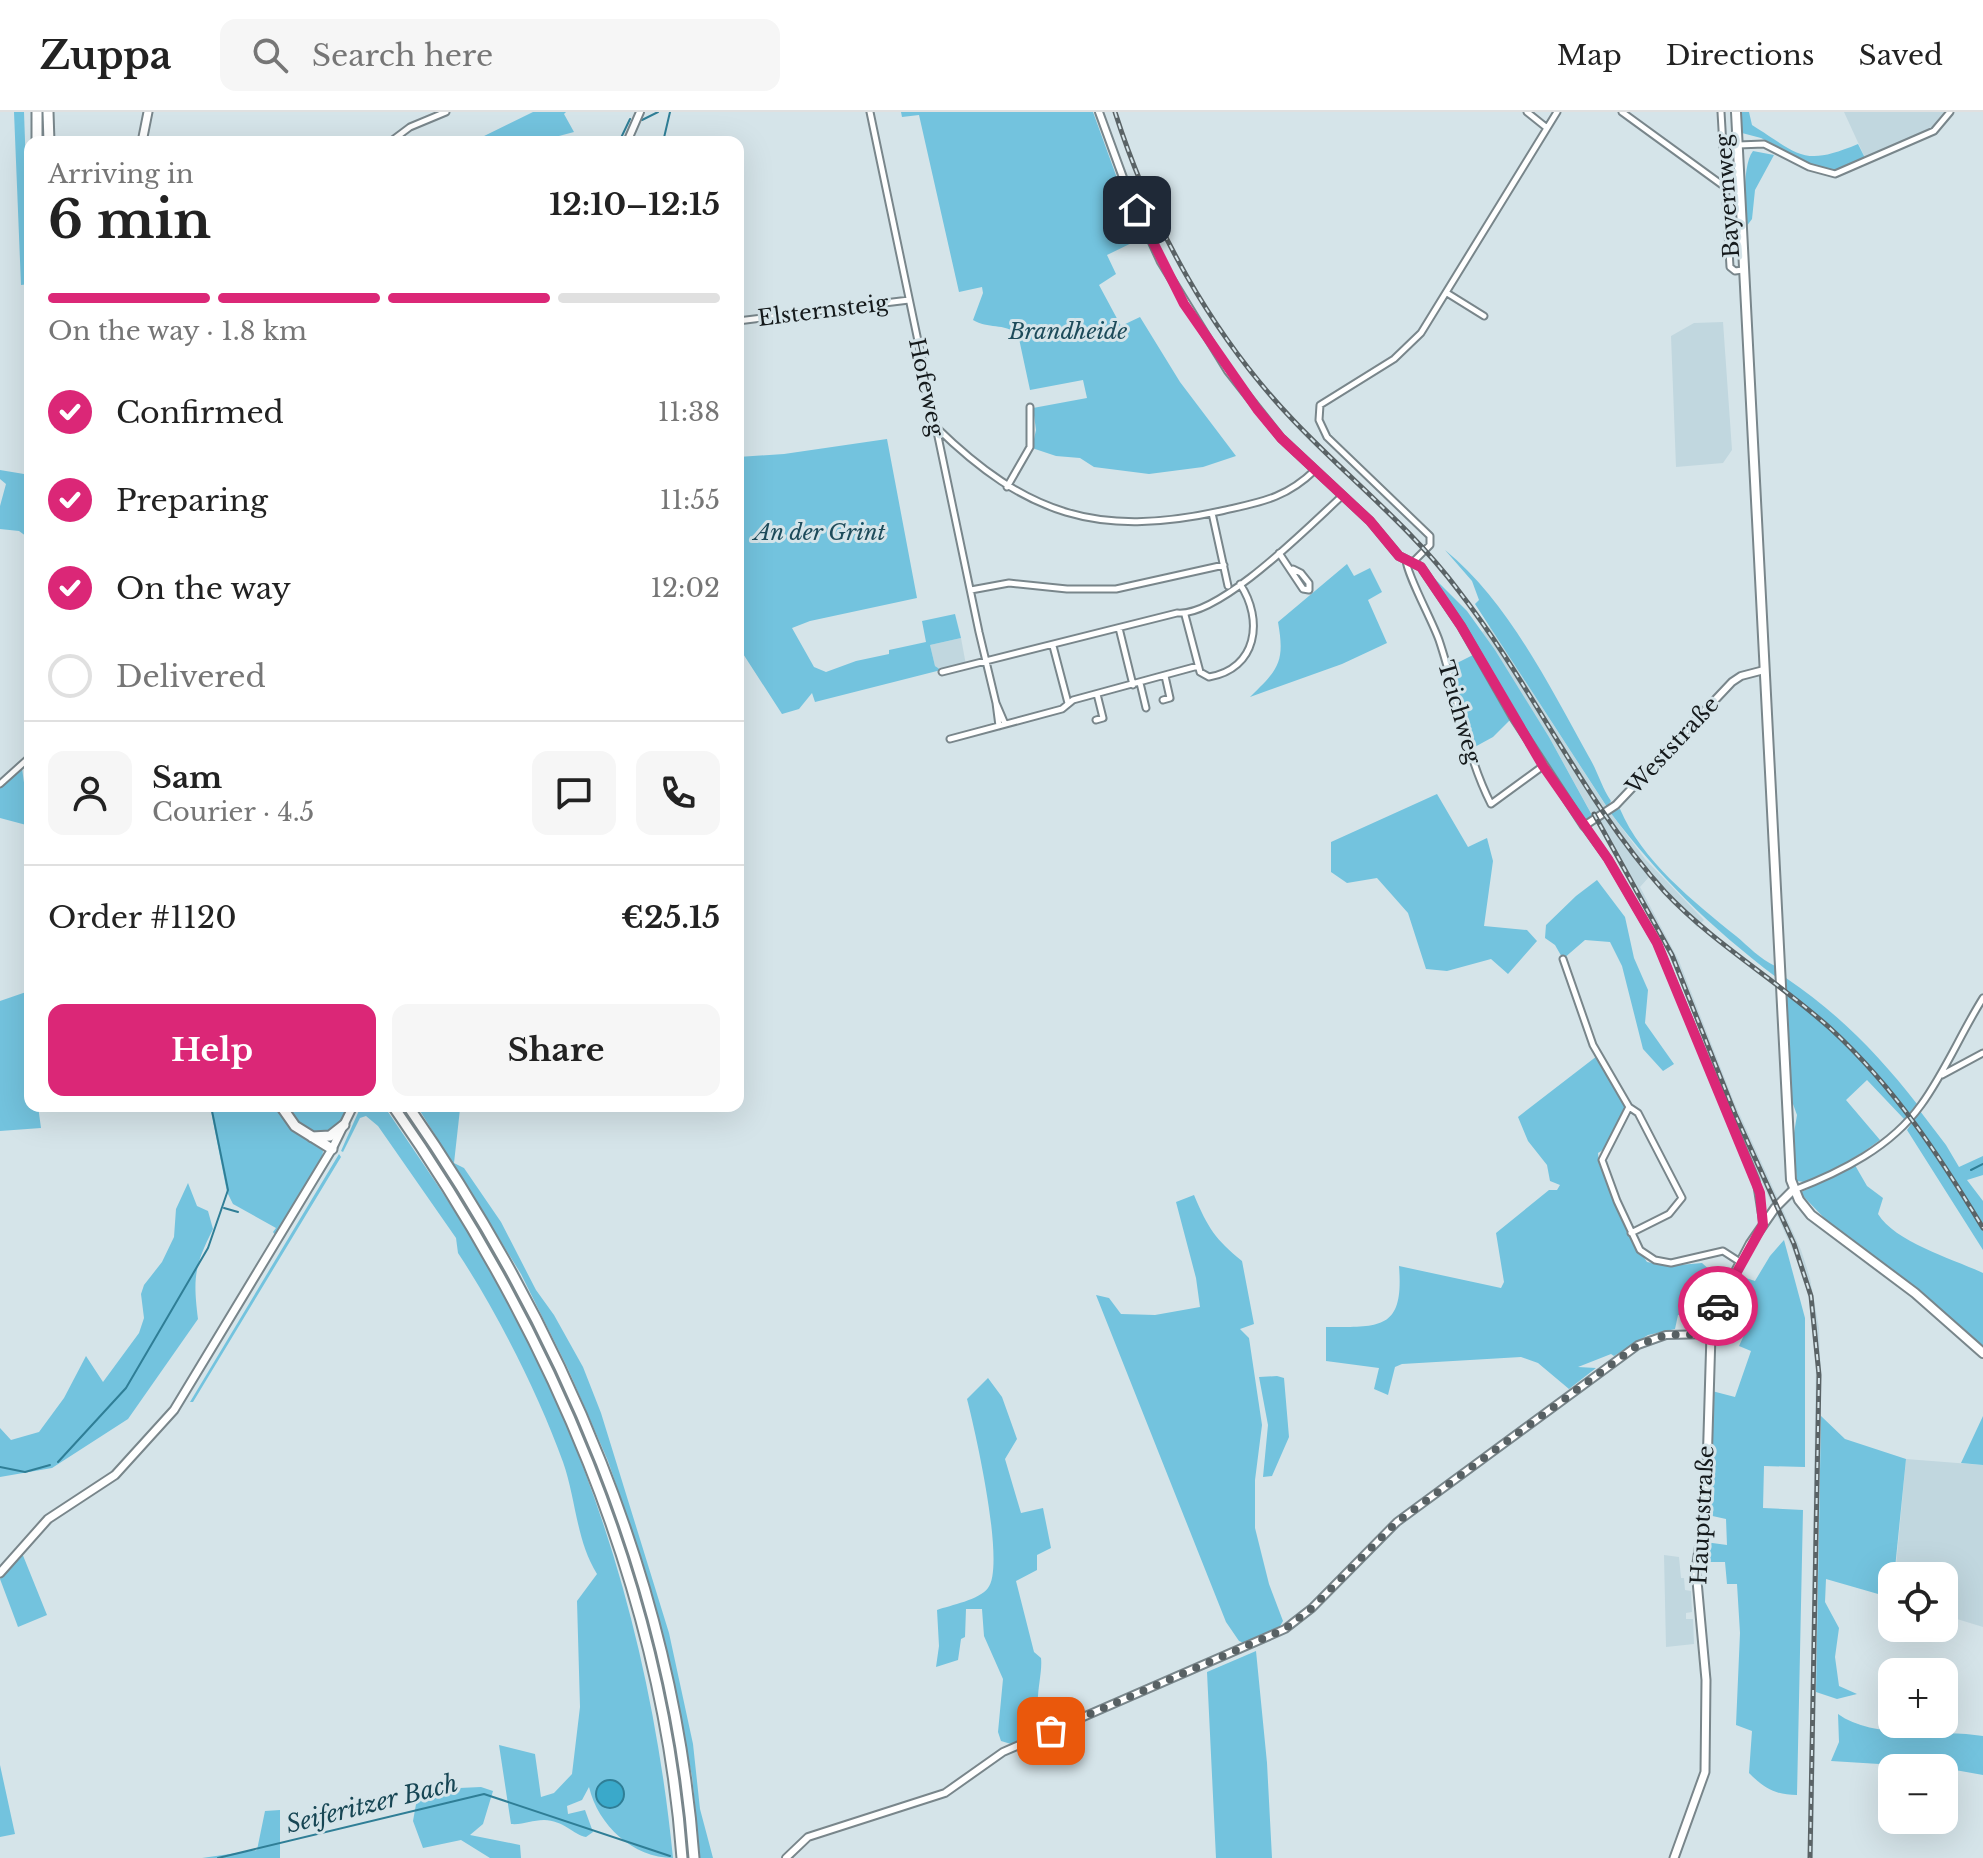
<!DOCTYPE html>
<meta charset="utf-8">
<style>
:root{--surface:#fff;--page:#f6f6f6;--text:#222;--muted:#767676;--line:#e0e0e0;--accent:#db2777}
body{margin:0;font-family:"Libre Baskerville",serif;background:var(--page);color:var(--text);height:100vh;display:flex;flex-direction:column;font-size:30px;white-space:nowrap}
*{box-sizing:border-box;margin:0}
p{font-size:26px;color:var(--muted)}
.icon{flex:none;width:44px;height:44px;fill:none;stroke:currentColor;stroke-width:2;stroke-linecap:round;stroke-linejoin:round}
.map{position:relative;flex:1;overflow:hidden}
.sheet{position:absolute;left:24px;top:24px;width:720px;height:976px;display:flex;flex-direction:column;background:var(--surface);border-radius:16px;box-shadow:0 8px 32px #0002}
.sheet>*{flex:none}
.tools{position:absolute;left:1878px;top:1450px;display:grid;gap:16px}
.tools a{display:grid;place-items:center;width:80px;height:80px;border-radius:16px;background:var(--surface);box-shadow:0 8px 32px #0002;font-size:40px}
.pin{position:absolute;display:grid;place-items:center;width:68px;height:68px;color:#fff;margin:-34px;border-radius:16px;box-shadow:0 4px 12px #0006}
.courier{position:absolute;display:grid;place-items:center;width:80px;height:80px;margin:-40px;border:6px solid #db2777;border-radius:50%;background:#fff;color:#222;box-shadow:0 2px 10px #0007}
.summary em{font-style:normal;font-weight:800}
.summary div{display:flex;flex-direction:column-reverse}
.summary{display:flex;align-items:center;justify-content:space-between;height:136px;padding:0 24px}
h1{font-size:52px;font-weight:800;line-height:60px}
.bar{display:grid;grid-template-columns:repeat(4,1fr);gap:12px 8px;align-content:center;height:96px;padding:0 24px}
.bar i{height:10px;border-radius:6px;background:var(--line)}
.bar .current{background:var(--accent)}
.bar p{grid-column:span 4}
.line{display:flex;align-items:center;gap:20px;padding:0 24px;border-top:2px solid var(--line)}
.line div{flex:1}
.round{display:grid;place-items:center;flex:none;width:84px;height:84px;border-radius:16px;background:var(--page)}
ol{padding:0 24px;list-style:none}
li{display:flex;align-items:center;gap:24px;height:88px}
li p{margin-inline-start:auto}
li .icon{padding:8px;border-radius:50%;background:var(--accent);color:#fff;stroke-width:4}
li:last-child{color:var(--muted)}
li i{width:44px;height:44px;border:4px solid var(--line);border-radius:50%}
.button{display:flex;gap:16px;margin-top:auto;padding:16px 24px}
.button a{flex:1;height:92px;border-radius:16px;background:var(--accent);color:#fff;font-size:32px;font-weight:800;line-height:92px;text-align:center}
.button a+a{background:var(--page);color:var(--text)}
header{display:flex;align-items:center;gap:48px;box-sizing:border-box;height:112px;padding:0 40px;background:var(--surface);border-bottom:2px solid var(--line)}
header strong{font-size:38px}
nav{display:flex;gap:44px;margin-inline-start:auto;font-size:28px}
.search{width:560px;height:72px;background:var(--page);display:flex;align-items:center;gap:20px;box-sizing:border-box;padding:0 28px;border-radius:16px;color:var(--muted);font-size:30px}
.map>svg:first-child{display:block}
.built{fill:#c1d7df}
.green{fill:#73c3de}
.water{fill:#3aa9ca;stroke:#2f7e96;stroke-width:2}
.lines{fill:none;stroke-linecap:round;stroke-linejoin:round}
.stream{stroke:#2f7e96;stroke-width:2}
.minor-casing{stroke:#79868b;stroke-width:9}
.tertiary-casing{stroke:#79868b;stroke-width:10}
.secondary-casing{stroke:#79868b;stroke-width:11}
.primary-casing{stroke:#79868b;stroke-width:12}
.motorway-casing{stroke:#79868b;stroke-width:13}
.minor{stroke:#fff;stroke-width:5}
.tertiary{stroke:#fff;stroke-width:6}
.secondary{stroke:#fff;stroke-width:7}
.primary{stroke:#fff;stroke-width:8}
.motorway{stroke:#fff;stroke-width:9}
.rail-casing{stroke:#5a6366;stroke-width:5}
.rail{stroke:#d5e4e9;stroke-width:2;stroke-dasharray:6;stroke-linecap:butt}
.done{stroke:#586164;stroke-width:8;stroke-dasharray:0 14.4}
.route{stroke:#db2777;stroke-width:10}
.labels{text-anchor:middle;stroke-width:6;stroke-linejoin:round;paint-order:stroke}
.street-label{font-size:22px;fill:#151a1c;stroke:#d5e4e9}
.park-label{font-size:22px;font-style:italic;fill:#1d4b5a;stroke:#d5e4e9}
.water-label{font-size:24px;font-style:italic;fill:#174654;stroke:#d5e4e9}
</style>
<header>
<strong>Zuppa</strong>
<div class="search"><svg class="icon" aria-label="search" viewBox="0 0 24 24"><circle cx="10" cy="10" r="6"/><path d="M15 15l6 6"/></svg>Search here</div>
<nav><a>Map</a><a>Directions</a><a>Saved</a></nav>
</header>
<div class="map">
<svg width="1983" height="1746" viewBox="0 0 1983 1746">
<rect width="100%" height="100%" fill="#d5e4e9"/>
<path class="built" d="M1844 0H1950L1938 15 1867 50Z
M1723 210 1732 338 1723 351 1676 355 1671 224 1694 211Z
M1490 515 1610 700 1645 747 1704 808 1697 815 1649 765 1640 775 1679 849 1734 990 1801 1138 1810 1166 1819 1216 1821 1270 1813 1746H1808L1816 1241 1810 1189 1802 1159 1742 1026 1668 840 1549 625 1482 520Z
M961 526 966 553 941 558 935 554 930 533Z
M1906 1347 1983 1353V1515L1944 1503V1464H1895Z
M1664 1443 1679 1445 1681 1466H1684L1685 1478 1691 1479 1692 1500 1686 1501V1507H1693L1694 1532 1666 1535Z"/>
<path class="green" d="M14 0H24L30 172 21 173Z
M533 0H566L564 2 574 20 559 24 560 30H445L478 27Z
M901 0H1093L1121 77 1144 125 1107 143 1116 162 1099 173 1121 214 1140 205 1180 270 1236 344 1203 355 1149 362 1094 355 1080 346 1056 344 1032 336 1036 318 1033 296 1087 286 1083 268 1030 278 1018 222C1004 211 988 217 973 208L983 181 982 175 959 180 919 3 902 5Z
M1741 0H1749L1752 13C1800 43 1803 55 1858 32L1867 50 1831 62 1761 26 1742 21Z
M1753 39 1774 43 1755 78 1752 107 1746 115C1745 97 1742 53 1753 39Z
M887 327 917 486 810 509 792 516 814 555 826 560 856 549 889 542V538L926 530 922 509 955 502 961 526 930 533 935 554 941 558 815 590 812 581 799 597 782 602 738 534V345L784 342Z
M0 358 30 363V427L19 419 0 417V394L6 372 0 367Z
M1445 438C1508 489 1550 575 1589 645 1598 660 1602 676 1611 689L1607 695 1475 492 1479 488 1472 469Z
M1347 452 1354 464 1370 456 1382 480 1368 488 1387 531 1342 552 1250 585C1279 557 1285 550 1278 510Z
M1428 460 1467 499 1495 538 1549 625 1593 705 1584 709 1557 671Z
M1477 541 1513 605 1493 625 1471 637 1447 556Z
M22 656 30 714 0 706V675Z
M1437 682 1468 735 1487 726 1493 749 1484 814 1527 818 1537 829 1508 862 1491 847 1447 859 1426 857 1408 801 1377 766 1347 771 1331 760V730Z
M1620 697C1642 749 1693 789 1736 824 1748 834 1760 847 1775 854L1776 865C1710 815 1660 766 1610 700Z
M1597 768 1625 805 1634 846 1648 878 1645 911 1674 952 1663 959 1643 937 1622 854 1610 830 1585 828 1563 847 1555 833 1545 826 1546 813 1576 784Z
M1786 866C1837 900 1879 943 1917 992L1904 1007 1867 968 1846 988 1880 1028 1852 1048 1867 1074 1883 1086 1878 1102C1895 1130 1953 1147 1983 1161V1234L1832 1114 1803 1084 1801 1080 1808 1077 1804 1070 1797 1069 1793 1027 1797 1003 1789 981Z
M29 879 30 994H38L41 1016 0 1019V889Z
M1597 944 1625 989C1625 1005 1612 1034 1598 1041L1599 1052 1630 1124 1647 1150 1669 1154 1702 1151 1721 1168 1709 1205 1678 1203 1675 1217 1648 1223 1614 1244 1611 1242 1578 1255 1596 1256 1569 1277 1538 1251 1521 1245 1402 1252 1395 1255 1388 1283 1374 1277 1379 1256 1326 1249V1215C1381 1215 1404 1218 1399 1154L1501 1176 1504 1170 1496 1121 1549 1078H1557L1560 1073 1550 1069 1547 1053 1528 1029 1518 1005Z
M210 994H243L258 998V994H277L286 1010 323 1039 322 1047 276 1124 273 1120 276 1116 233 1092 227 1080Z
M284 994H350L333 1019 319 1024 298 1012Z
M361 994H384C426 1056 469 1117 505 1183 601 1363 653 1547 673 1746 633 1746 598 1713 589 1675L582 1688 567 1694 568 1702 585 1698 593 1720 586 1725C574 1723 563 1708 544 1708 532 1708 523 1713 511 1712L499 1633 535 1642 541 1685 554 1681 572 1662 580 1595 577 1489 597 1462C576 1428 576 1387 563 1350 539 1283 497 1200 458 1141L456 1126 378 1014 366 1004 360 1006 343 1040 341 1039Z
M417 994H465L460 997 454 1051 464 1056 501 1110 536 1178 554 1203 583 1255 601 1301 669 1521 693 1632 700 1697 713 1746H700L692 1664 662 1522 642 1448 608 1349 568 1257 521 1162Z
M1920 999 1946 1033 1959 1055 1983 1044V1063L1967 1068 1983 1089V1138L1907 1018Z
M339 1042 341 1045 193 1290H190Z
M188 1071 197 1094 208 1099 213 1117C194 1155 193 1166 198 1207L128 1307 52 1356 0 1365V1316L11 1328 39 1320 64 1286 86 1244 103 1270 139 1221 144 1206 141 1182 144 1173 162 1150 174 1125 176 1097Z
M1194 1083C1208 1116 1215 1127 1242 1149L1254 1212 1240 1217 1249 1226 1262 1313 1255 1368V1416L1269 1472 1283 1509 1279 1516 1246 1532 1239 1529 1226 1510 1096 1183 1109 1186 1121 1202 1155 1203 1200 1195 1196 1166 1176 1090Z
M1784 1128 1805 1206V1355L1764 1354 1763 1396 1803 1398 1797 1683C1775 1683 1764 1676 1749 1661L1752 1619 1736 1613 1740 1521 1737 1472H1727L1725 1450H1701L1705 1430 1727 1433 1726 1407 1708 1403 1712 1279 1735 1285 1751 1239 1739 1234 1757 1195 1728 1181 1737 1163 1755 1169 1770 1144Z
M1277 1264 1284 1266 1289 1325 1272 1364 1263 1365 1268 1313 1259 1265Z
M988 1266 1002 1285 1017 1327 1005 1347 1021 1401 1043 1396 1051 1436 1037 1443V1458L1016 1469 1034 1540 1041 1546C1043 1563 1033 1590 1041 1605 1044 1609 1047 1611 1049 1616L1011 1632 1001 1629 998 1620 1003 1567 984 1524 982 1497H966L965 1525 961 1527 958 1548 936 1555 939 1534 937 1498C951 1493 979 1488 988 1476 1006 1453 975 1318 967 1287Z
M1821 1304 1845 1327 1906 1347 1892 1486 1826 1467 1825 1490 1839 1516 1835 1545 1839 1574 1857 1582 1837 1587 1816 1580Z
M1983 1304V1353L1961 1351Z
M22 1441 47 1503 18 1515 0 1467Z
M1256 1539 1267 1651 1272 1746H1216L1207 1560Z
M1838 1602C1873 1628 1941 1617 1983 1624V1663L1944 1656 1831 1649 1839 1630Z
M0 1653 15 1722 0 1725Z
M481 1675 493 1679 483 1712 470 1723 520 1733 521 1746H490L461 1728 423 1736 413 1709 418 1681 438 1677Z
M280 1698V1746H202L257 1738 265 1699Z"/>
<path class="water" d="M596 1682a14 14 0 1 1 28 0a14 14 0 1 1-28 0Z"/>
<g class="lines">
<path class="stream" d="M642 8 658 0
M619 30 630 7
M663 30 670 0
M1971 1058 1983 1052
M224 1096 238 1100
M58 1350 126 1276 208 1136 228 1078 211 994
M0 1355 25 1360 50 1353
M218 1746 484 1682 670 1744"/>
<g class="minor-casing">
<path id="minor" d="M870 0 979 520 996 591 1005 612
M1527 0 1547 16
M1622 0 1725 75
M1721 0 1730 155 1735 159 1743 158
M390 30 410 15 446 0
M1738 33 1764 32 1809 55 1835 62 1934 19 1950 0
M1447 181 1484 204
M738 209 909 188
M936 315C1026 403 1098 426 1221 399 1260 390 1285 387 1315 358
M1007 375 1030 335V295
M1212 401 1228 474
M1279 441 1303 477 1309 478V471L1301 461 1293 457
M1406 448C1407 463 1432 508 1439 528 1457 581 1465 641 1491 692L1543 654
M1414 449 1430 433V424L1327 325 1319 308 1320 293 1394 247 1421 221 1557 0
M971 478 1009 471 1067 477H1116L1224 453
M1185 503 1200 560 1209 565C1257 557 1264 508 1240 472
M1119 516 1133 573
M1053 534 1068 591
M942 560 1177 501C1220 505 1309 414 1342 384
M1140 571 1146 596
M1163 588 1170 586 1165 564
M996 591 999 614
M1096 608 1103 606 1097 582
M950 627 1062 597 1073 588 1198 554
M0 672 30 645
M1584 714 1608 747 1657 831 1756 1068 1763 1112
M1563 847 1593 933 1629 995 1602 1048 1617 1089 1640 1138 1655 1148 1671 1151 1723 1139 1740 1150
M1942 963 1983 941
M1629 995 1638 1001 1682 1086 1669 1102 1631 1121
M1794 1078C1841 1060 1891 1035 1921 993 1945 960 1961 921 1983 886"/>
</g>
<g class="tertiary-casing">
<path id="tertiary" d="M1099 0 1125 71 1161 150 1228 259 1281 326 1370 409 1399 444 1421 455 1461 514 1513 605 1584 714 1616 693 1732 570 1741 564 1764 558
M627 30 640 0
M786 1746 808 1725 945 1681 1003 1640 1285 1517 1312 1496 1397 1410 1638 1233 1666 1223 1711 1222"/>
</g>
<g class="secondary-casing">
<path id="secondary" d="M142 30 148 0
M0 1461 48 1407 115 1363 174 1298 332 1037 353 994
M1674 1746 1705 1660 1706 1568 1696 1458 1706 1390 1711 1222 1720 1189 1750 1132 1775 1096 1793 1078"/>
</g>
<g class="primary-casing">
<path id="primary" d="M1736 0 1791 1068 1799 1088 1811 1103 1915 1181 1983 1241"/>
</g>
<g class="motorway-casing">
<path id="motorway" d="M37 0V30
M48 0 49 30
M281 994 295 1014 332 1037
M393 994C548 1216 662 1473 682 1746
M408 994C562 1216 674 1473 694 1746
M312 1025 330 1024 344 1013"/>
</g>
<use href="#minor" class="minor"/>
<use href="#tertiary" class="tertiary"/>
<use href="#secondary" class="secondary"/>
<use href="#primary" class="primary"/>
<use href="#motorway" class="motorway"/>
<g class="rail-casing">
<path id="rail" d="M1115 0C1151 113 1211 222 1293 308 1347 365 1411 415 1458 478 1533 574 1583 689 1665 780 1714 832 1778 869 1831 917 1894 975 1939 1043 1983 1116
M1594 702 1672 843 1735 1002 1794 1132 1811 1184 1819 1263 1810 1746"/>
</g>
<use href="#rail" class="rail"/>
</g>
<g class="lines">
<path class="done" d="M1051 1619 1285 1517 1312 1496 1397 1410 1638 1233 1666 1223 1711 1222 1718 1194"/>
<path class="route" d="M1137 98 1184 192 1257 297 1281 326 1370 409 1399 444 1421 455 1461 514 1543 654 1608 747 1657 831 1760 1081 1763 1113 1718 1194"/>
</g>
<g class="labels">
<g class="street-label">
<text transform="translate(1727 84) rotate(-94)" y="8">Bayernweg</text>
<text transform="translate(823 198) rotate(-7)" y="8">Elsternsteig</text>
<text transform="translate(927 275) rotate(78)" y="8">Hofeweg</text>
<text transform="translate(1460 600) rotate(74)" y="8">Teichweg</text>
<text transform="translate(1672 633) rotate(-47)" y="8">Weststraße</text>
<text transform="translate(1702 1403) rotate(-87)" y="8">Hauptstraße</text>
</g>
<g class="park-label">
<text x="1068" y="227">Brandheide</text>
<text x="820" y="428">An der Grint</text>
</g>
<g class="water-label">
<text transform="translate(372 1692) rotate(-14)" y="8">Seiferitzer Bach</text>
</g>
</g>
</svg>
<div class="tools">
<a><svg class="icon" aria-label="locate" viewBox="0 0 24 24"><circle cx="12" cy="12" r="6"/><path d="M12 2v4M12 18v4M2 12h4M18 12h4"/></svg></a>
<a>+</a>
<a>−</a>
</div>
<div class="pin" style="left:1051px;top:1619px;background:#ea580c"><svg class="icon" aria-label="bag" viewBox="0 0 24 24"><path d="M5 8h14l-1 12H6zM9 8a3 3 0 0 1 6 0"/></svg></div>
<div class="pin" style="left:1137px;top:98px;background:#1f2937"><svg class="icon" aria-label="home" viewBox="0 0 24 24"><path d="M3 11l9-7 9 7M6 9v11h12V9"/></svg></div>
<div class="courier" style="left:1718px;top:1194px"><svg class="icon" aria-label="car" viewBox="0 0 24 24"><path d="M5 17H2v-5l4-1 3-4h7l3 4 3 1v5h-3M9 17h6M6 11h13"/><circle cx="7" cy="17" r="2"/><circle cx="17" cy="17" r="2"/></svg></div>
<section class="sheet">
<div class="summary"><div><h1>6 min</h1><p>Arriving in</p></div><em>12:10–12:15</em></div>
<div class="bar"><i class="current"></i><i class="current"></i><i class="current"></i><i></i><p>On the way · 1.8 km</p></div>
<ol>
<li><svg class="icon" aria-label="check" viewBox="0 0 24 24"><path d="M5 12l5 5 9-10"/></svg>Confirmed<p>11:38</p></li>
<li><svg class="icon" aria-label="check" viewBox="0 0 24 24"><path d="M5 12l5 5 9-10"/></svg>Preparing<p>11:55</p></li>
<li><svg class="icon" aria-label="check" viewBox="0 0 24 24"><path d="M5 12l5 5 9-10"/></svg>On the way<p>12:02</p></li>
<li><i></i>Delivered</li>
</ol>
<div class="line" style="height:144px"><a class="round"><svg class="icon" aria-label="person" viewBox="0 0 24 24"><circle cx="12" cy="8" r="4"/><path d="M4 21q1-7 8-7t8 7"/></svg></a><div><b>Sam</b><p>Courier · 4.5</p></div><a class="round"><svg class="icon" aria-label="chat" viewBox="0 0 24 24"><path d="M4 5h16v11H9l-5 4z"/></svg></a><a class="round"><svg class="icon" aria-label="phone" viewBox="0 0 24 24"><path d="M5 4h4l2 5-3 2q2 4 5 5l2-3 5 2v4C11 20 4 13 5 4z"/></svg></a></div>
<div class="line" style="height:104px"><div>Order #1120</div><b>€25.15</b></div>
<div class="button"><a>Help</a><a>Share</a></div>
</section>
</div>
